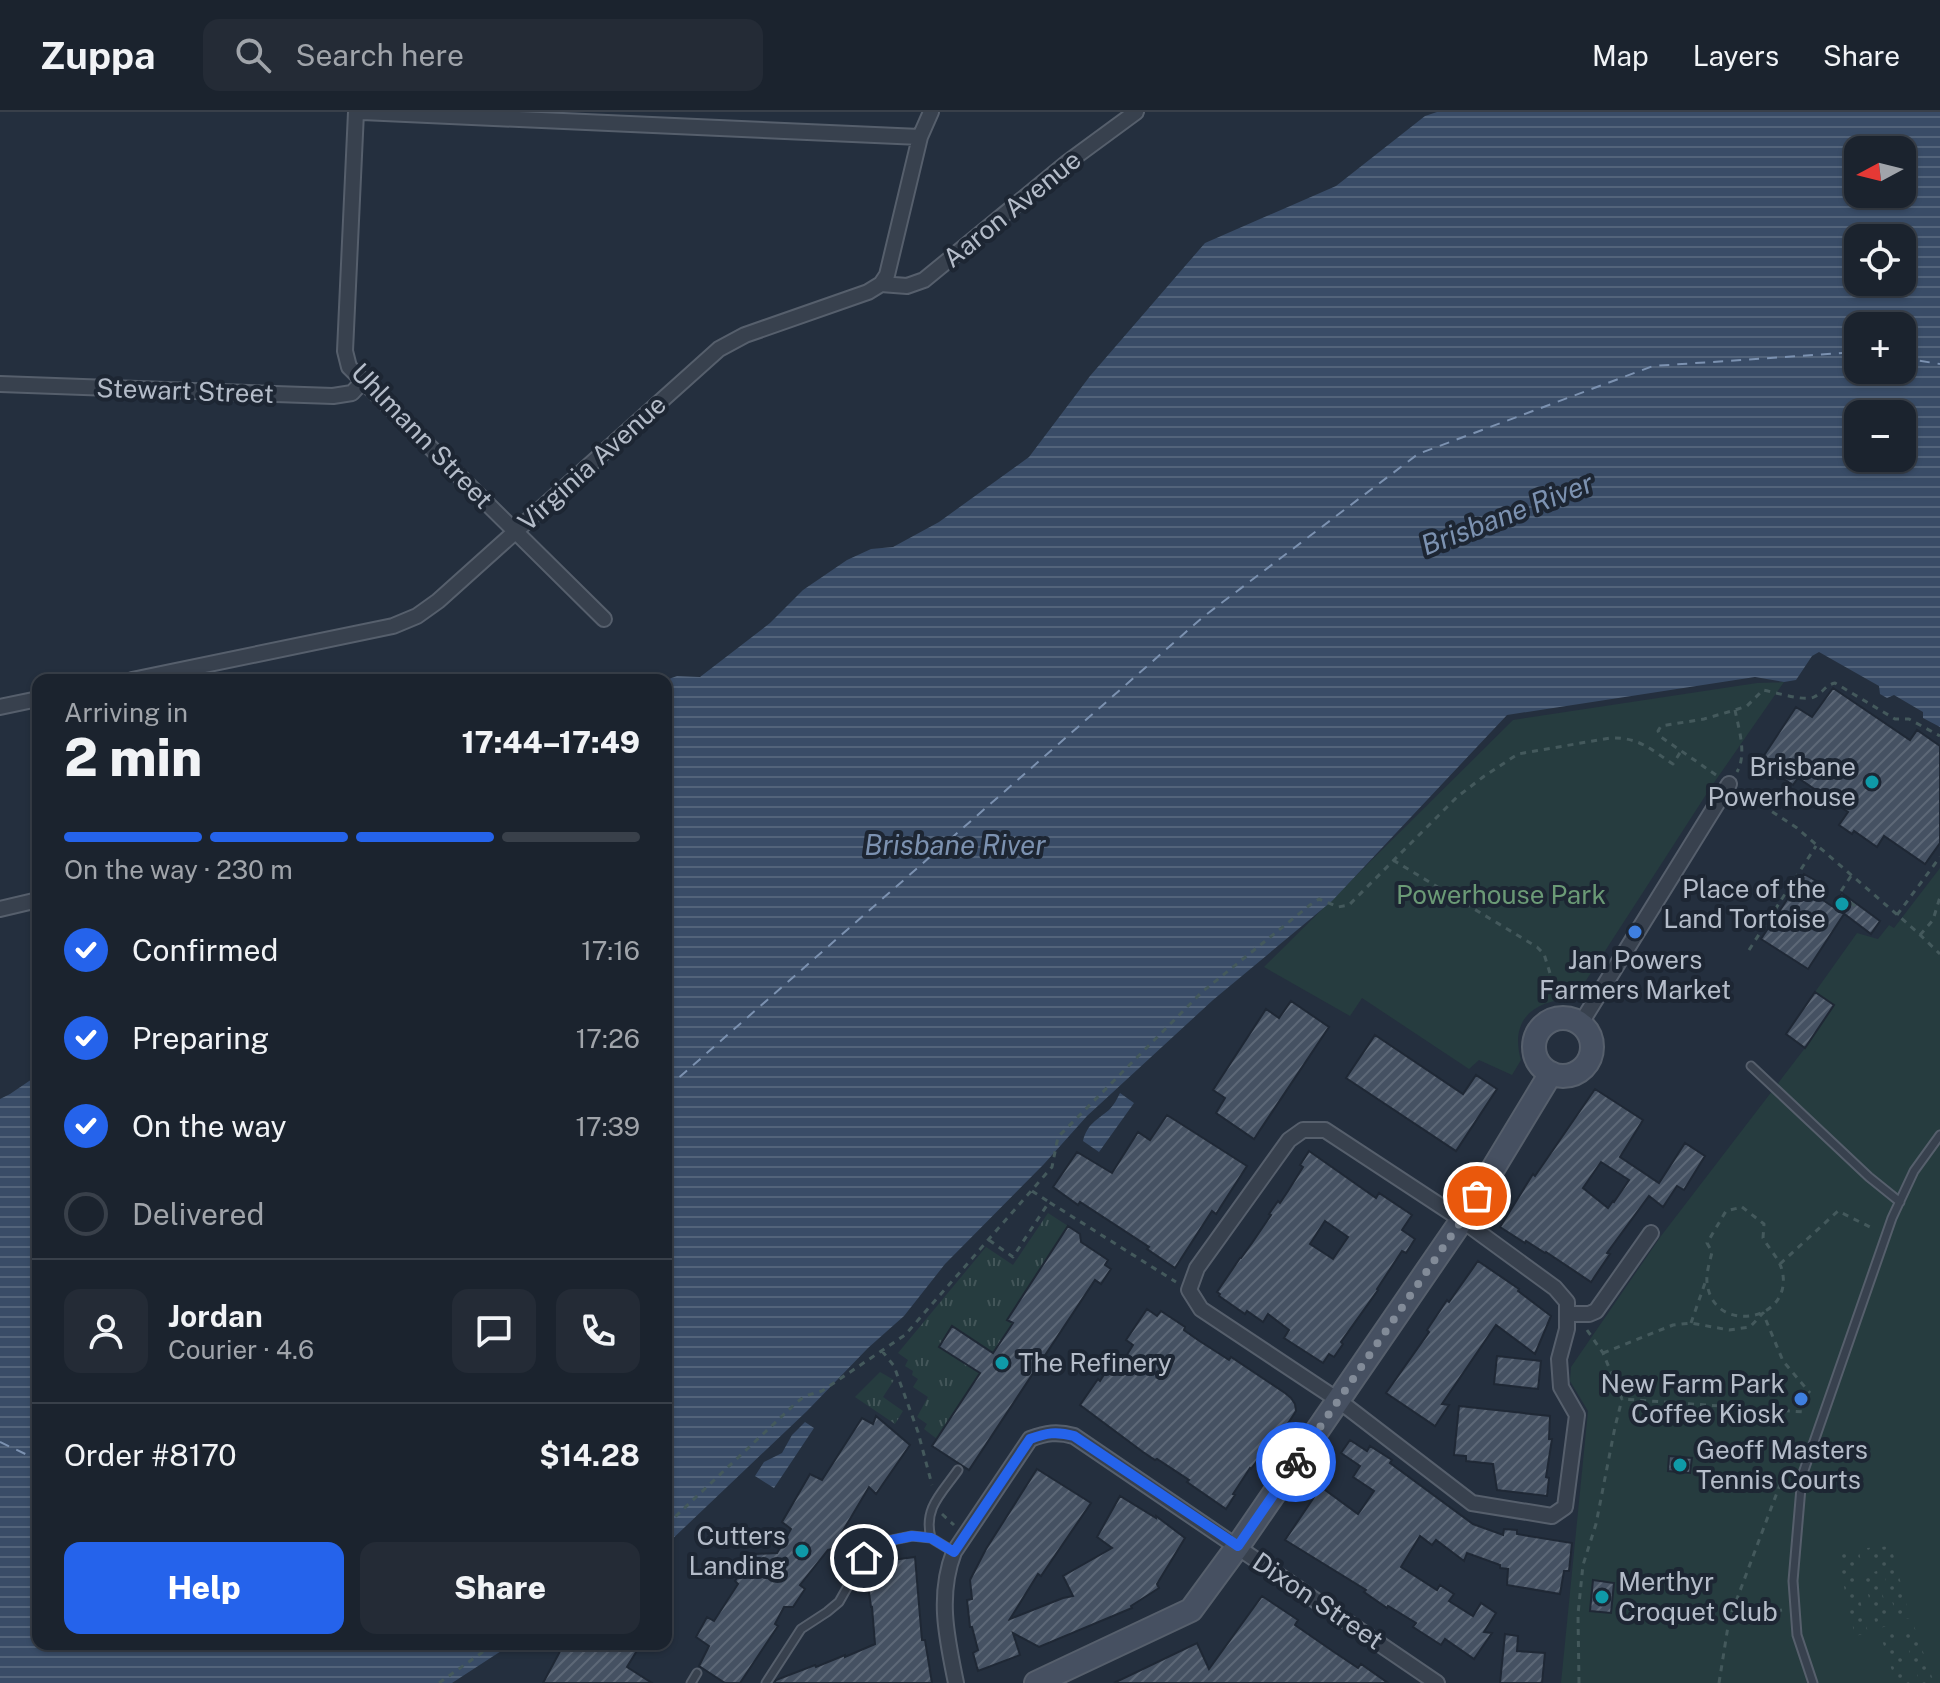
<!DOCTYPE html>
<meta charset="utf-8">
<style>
:root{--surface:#1b232e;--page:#242b36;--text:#f1f3f6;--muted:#a0a4aa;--line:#39404a;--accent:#2563eb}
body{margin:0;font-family:"Public Sans",sans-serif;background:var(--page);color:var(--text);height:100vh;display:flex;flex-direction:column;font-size:30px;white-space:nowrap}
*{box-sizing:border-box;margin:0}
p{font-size:26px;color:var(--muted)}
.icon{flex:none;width:44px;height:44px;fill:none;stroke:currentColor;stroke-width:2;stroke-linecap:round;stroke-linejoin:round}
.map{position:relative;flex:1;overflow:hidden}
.side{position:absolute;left:32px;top:562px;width:640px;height:976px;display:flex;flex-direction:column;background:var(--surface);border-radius:16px;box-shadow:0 2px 6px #0004,0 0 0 2px var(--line)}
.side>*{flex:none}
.needle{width:52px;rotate:263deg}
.buttons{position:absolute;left:1844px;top:24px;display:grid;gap:16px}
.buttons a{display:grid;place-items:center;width:72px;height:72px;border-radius:16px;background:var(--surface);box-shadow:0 2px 6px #0004,0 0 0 2px var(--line);font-size:40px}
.pin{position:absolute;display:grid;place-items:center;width:68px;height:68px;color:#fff;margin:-34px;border:4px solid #fff;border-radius:50%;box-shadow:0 2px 8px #0007}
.courier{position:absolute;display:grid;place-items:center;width:80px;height:80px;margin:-40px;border:6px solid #2563eb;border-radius:50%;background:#fff;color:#222;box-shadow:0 2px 10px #0007}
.headline em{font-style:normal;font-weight:800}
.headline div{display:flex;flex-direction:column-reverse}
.headline{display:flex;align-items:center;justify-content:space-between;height:136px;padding:0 32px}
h1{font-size:52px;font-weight:800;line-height:60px}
.bar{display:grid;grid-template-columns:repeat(4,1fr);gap:12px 8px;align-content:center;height:96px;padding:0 32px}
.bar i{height:10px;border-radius:6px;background:var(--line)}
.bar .current{background:var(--accent)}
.bar p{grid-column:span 4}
.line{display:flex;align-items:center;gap:20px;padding:0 32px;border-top:2px solid var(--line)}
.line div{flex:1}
.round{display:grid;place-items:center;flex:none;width:84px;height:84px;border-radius:16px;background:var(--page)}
ol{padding:0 32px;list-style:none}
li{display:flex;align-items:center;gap:24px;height:88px}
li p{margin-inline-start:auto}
li .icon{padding:8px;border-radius:50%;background:var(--accent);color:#fff;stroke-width:4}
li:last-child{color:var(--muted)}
li i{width:44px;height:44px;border:4px solid var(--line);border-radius:50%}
.cta{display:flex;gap:16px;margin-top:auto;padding:16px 32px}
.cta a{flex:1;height:92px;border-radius:16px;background:var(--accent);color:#fff;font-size:32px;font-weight:800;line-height:92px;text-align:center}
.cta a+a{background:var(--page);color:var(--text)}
header{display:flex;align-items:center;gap:48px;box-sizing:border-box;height:112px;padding:0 40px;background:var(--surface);border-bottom:2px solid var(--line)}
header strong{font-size:38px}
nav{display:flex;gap:44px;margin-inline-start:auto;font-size:28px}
.search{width:560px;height:72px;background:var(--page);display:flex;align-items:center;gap:20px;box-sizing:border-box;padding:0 28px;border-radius:16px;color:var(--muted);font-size:30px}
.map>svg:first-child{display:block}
.grass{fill:url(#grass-tufts)}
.park{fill:#263c3f}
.garden{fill:url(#garden-dots)}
.water{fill:url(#water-rules);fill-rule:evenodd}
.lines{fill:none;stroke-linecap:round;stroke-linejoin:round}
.ferry{stroke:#7c92b1;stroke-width:2;stroke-dasharray:10 8;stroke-linecap:butt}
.building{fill:url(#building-hatch);stroke:#1f2835;stroke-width:2;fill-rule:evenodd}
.lane-casing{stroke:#565f6c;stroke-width:11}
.street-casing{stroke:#565f6c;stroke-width:18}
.secondary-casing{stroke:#565f6c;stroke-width:26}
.path{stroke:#44595c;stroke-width:3;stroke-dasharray:6 6;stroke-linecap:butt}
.lane{stroke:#38414e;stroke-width:7}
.street{stroke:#38414e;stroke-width:14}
.secondary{stroke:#465061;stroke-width:22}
.done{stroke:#828b98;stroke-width:8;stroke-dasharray:0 14.4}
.route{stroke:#2563eb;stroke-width:10}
.culture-dot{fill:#0f9aa8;stroke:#1d2633;stroke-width:3}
.shop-dot{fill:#3f7fe0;stroke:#1d2633;stroke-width:3}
.labels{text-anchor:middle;stroke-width:8;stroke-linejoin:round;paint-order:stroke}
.street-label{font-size:26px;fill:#b4bcc9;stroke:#1d2633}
.poi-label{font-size:26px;fill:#b4bcc9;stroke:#1d2633;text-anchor:end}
.park-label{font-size:26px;fill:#6b9a76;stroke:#1d2633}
.water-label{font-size:28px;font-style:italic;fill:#7c92b1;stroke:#1d2633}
</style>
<header>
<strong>Zuppa</strong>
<div class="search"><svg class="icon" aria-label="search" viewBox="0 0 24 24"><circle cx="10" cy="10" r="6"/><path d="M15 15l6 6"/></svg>Search here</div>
<nav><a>Map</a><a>Layers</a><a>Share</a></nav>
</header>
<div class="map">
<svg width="1940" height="1571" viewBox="0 0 1940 1571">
<defs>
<pattern id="grass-tufts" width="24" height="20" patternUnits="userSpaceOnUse" patternTransform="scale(2)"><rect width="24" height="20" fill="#263c3f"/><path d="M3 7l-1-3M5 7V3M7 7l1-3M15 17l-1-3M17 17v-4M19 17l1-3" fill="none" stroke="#435659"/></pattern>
<pattern id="garden-dots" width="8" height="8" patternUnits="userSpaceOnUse" patternTransform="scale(2)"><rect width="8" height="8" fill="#263c3f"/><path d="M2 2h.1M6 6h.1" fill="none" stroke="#435659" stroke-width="1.8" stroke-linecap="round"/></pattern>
<pattern id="water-rules" width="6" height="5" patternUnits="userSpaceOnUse" patternTransform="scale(2)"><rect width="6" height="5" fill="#394c67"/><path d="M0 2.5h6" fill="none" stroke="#53647b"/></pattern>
<pattern id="building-hatch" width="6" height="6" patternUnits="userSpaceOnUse" patternTransform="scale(2)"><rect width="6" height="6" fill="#455162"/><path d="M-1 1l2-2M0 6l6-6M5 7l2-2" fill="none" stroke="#5d6877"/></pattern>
</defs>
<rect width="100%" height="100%" fill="#242f3e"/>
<path class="grass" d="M1048 1101 1068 1114 1046 1147 1049 1153 1044 1150 1007 1207 1013 1211 993 1241 952 1215 939 1234 980 1261 937 1327 924 1317 927 1312 917 1305 928 1285 913 1275 918 1267 912 1263 913 1259 905 1254 908 1248 898 1241 986 1135 1013 1153Z
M880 1260 894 1268 883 1285 903 1299 895 1312 855 1285Z"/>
<path class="park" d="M1784 570 1711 675 1574 887C1535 887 1509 907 1521 948L1512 963 1479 948 1469 957 1362 886 1350 904 1264 855 1513 608 1757 571Z
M1940 756V1571H1561L1588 1299 1570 1269 1571 1255 1661 1124 1805 936 1834 894 1815 880 1857 821 1878 827 1889 813 1894 816Z"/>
<path class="garden" d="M1891 1434 1910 1506 1898 1509 1880 1449 1871 1450 1867 1436Z
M1859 1437 1861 1452 1852 1455 1868 1521 1855 1524 1837 1443Z
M1877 1459 1890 1513 1877 1517 1863 1463Z
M1914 1514 1934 1571H1920L1902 1518Z
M1893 1521 1910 1571H1896L1881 1525Z"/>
<path class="water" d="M1437 0H1940V615L1923 606V600L1894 583 1887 586 1880 582 1879 574 1819 540 1812 544 1796 568 1784 570 1755 565 1507 603 1332 789 1213 888 1087 1004 1044 1052 945 1152 904 1204 868 1236 807 1299 666 1433V568L677 564 700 565 770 511 803 478 847 448 871 437 893 435 939 410 1029 345 1090 264 1205 131 1336 74 1425 4ZM1858 38H1902V82H1858ZM1858 126H1902V170H1858ZM1902 214V258H1858V214ZM1858 302H1902V346H1858Z
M38 963V1532H512L452 1571H0V987L10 982Z
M1120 981 1134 991 1099 1040 1083 1029C1087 1012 1097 1008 1109 998 1114 993 1117 987 1120 981Z
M805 1310 814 1316 774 1376 755 1364 764 1350 782 1341 792 1323Z"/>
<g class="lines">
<path class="ferry" d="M1902 246 1940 252
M666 977 1203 505 1418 342 1653 254 1858 240
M0 1330 38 1348"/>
</g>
<path class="building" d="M1833 576 1910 628 1917 618 1940 634V731L1925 752 1884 724 1877 735 1854 719 1852 722 1839 713 1848 700 1798 666 1793 673 1759 651 1796 595 1812 605Z
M1804 762 1818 770 1812 781 1844 802 1808 857 1761 827Z
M1842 781 1880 809 1871 822 1834 794Z
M1815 880 1834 893 1805 936 1786 922Z
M1291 889 1329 915 1254 1027 1216 1001 1225 986 1213 978 1266 897 1279 906Z
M1375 923 1463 982 1476 963 1497 977 1456 1039 1346 966Z
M1595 977 1643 1008 1620 1045 1659 1071 1685 1031 1705 1044 1684 1078 1677 1074 1663 1095 1649 1084 1607 1141 1610 1142 1591 1170 1546 1140 1545 1141 1526 1129 1525 1131 1500 1115 1533 1062 1535 1064ZM1601 1050 1629 1068 1614 1090 1613 1089 1608 1096 1583 1076Z
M1167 1003 1247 1054 1216 1102 1212 1099 1175 1156 1147 1137 1149 1135 1080 1090 1078 1093 1053 1075 1077 1040 1112 1061 1138 1020 1150 1028Z
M1309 1039 1376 1086 1379 1081 1412 1103 1402 1118 1415 1127 1406 1141 1402 1139 1377 1177 1378 1178 1341 1230 1343 1232 1334 1245 1329 1242 1323 1251 1284 1226 1289 1218 1268 1202 1263 1210 1247 1199 1245 1202 1219 1184 1220 1182 1217 1180 1240 1146H1241L1252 1131 1271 1103 1269 1102 1278 1089 1280 1091 1288 1079 1303 1055 1300 1053ZM1325 1109 1348 1125 1333 1147 1310 1132Z
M1068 1114 1080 1122 1081 1130 1108 1148 1105 1153 1111 1157 1101 1172 1095 1168 969 1358 932 1334 980 1261 939 1235 952 1214 993 1241 1013 1211 1007 1208Z
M1478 1149 1519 1177 1518 1179 1551 1204 1535 1242 1496 1213 1442 1292 1449 1293 1435 1314 1386 1281 1429 1220 1427 1218 1447 1188 1449 1190Z
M1147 1197 1157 1204 1161 1199 1185 1215 1184 1218 1198 1228 1229 1248 1231 1245 1285 1281 1291 1286 1295 1292 1296 1299 1267 1344 1263 1341 1251 1357 1250 1356 1233 1382 1235 1383 1226 1397 1187 1370 1189 1368 1157 1347 1155 1348 1143 1340 1080 1293 1098 1267 1100 1269 1107 1258 1113 1262 1125 1246 1133 1233 1126 1228Z
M1497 1244 1541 1249 1538 1277 1494 1272Z
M1459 1294 1550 1304 1549 1327H1552L1546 1365 1549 1366 1547 1384 1497 1378 1493 1352 1466 1349V1344L1454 1343Z
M876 1304 910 1333 876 1382 869 1375 841 1422V1427L832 1437 828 1438 800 1473 805 1477 793 1495H784L775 1512 778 1514 740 1571H725L699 1554 709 1534 696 1525 707 1505 714 1509 738 1472 735 1469 755 1442 777 1441 791 1417 782 1410 810 1362 822 1368 862 1306 873 1312Z
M1350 1328 1367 1339 1370 1334 1392 1348 1390 1351 1473 1412 1503 1423 1504 1417 1517 1418V1422L1572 1431 1569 1459H1564L1560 1482 1507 1473 1508 1457 1500 1456V1453L1467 1441 1464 1449 1436 1428 1432 1433 1420 1424 1401 1455 1437 1478 1440 1473 1454 1482 1449 1489 1473 1504 1481 1491 1496 1501 1484 1520 1492 1521 1474 1547 1445 1527 1441 1533 1413 1515 1416 1511 1388 1494 1387 1496 1364 1480 1366 1478 1285 1428 1321 1375 1358 1402 1374 1379 1353 1365 1360 1354 1341 1341Z
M1669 1344 1692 1346 1690 1361 1668 1359Z
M1037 1357 1091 1391 1041 1464 1038 1462 1010 1507 1063 1486 1073 1484 1063 1464 1112 1436 1097 1425 1120 1384 1156 1406V1404L1185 1426 1157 1472 1159 1476 1131 1494 1132 1496 1039 1535 1013 1521 1020 1543 978 1559 973 1541 978 1538 972 1515H970L967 1488 972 1487 970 1468 986 1437Z
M915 1445 922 1528H925L932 1571H774L776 1568 815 1553 816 1555 845 1543V1545L875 1532 872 1495H871L868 1473 875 1472 873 1458 885 1457 884 1449Z
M1593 1468 1614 1471 1611 1501 1590 1499Z
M1262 1484 1298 1508 1295 1513 1334 1540 1358 1556 1361 1552 1388 1571H1114L1197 1531 1209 1557Z
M1505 1522 1518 1524 1517 1539 1545 1541 1542 1571H1500Z
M564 1532H641L627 1555 652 1571H543Z"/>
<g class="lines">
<g class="lane-casing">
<path id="lane" d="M1751 954 1869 1065 1900 1090
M931 1426C923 1396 942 1381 958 1358
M691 1571 697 1561
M766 1571 801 1517 827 1500 839 1490 869 1437 878 1431 912 1424 931 1426 954 1440
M1813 1571 1797 1523 1793 1469 1802 1364 1892 1106 1914 1059 1940 1023"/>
</g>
<g class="street-casing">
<path id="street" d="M356 0 345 239 349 255 604 507
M362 0 920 25
M881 172 907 174 924 168 1068 50 1136 0
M0 272 333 284 352 281 364 268
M132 568 393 514 417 504 438 489 719 237 745 223 868 180 881 172 887 163 920 25 931 0
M0 595 38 587
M0 797 38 788
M1581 911 1729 672
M1303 1018H1325L1462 1108 1555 1176 1567 1190V1217L1559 1247 1561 1275 1577 1303 1565 1395 1552 1404 1472 1391 1338 1288 1201 1197 1189 1178 1197 1156 1289 1028Z
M1568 1202H1589L1596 1199 1651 1121
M956 1571C947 1527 937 1484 954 1440L1030 1327C1046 1321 1057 1319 1074 1324L1437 1571"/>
</g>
<g class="secondary-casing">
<path id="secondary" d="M1534 935a29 29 0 1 1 58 0a29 29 0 1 1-58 0Z
M1036 1571 1191 1498 1238 1434 1462 1108 1551 961"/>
</g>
<path class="path" d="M1735 598C1739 618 1747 642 1737 660
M1716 663 1661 625 1658 619 1661 614 1704 607 1735 598 1747 594 1763 578C1774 580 1806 590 1814 585 1823 581 1825 573 1835 571L1895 607H1909L1940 624
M1742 680 1797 716 1916 819 1940 842
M1393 748 1537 835 1544 842 1559 890
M1851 764 1839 782 1855 794
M1897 803 1940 745
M1920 823 1933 808 1940 785
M1749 838 1816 734
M1032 1079 1049 1090
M1742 1095 1764 1112 1763 1126C1769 1137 1779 1146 1782 1158 1795 1210 1712 1224 1707 1170 1706 1161 1710 1149 1712 1140L1707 1131 1726 1099Z
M989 1128 1013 1145 1049 1090 1176 1170
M1780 1152 1838 1099 1870 1115
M1691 1211 1705 1171
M1587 1218 1603 1241 1622 1287 1804 1300
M882 1239 894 1254 918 1320 932 1373
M1603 1241 1673 1213 1691 1211 1729 1218 1750 1215 1763 1201 1783 1249 1810 1281
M942 1402 954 1413
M666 1412 677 1403 796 1291 805 1284 822 1279 905 1223 1052 1055 1058 1025 1202 880 1310 793 1319 787 1338 795 1349 793 1457 685 1483 665 1518 642 1610 626C1639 625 1650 637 1673 652L1681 639
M1729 1508 1782 1498
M439 1571 494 1532
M1579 1571 1578 1502 1583 1453 1596 1412 1615 1315 1622 1287
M1719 1571 1729 1508 1784 1362"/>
<use href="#lane" class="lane"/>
<use href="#street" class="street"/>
<use href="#secondary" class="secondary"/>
</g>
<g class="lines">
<path class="done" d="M1296 1350 1462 1108 1477 1084"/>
<path class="route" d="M864 1446 869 1437 878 1431 912 1424 931 1426 954 1440 1030 1327C1046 1321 1056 1319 1074 1324L1238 1434 1296 1350"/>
</g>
<g class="culture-dot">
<circle cx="1872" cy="670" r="8"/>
<circle cx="1842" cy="792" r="8"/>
<circle cx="1002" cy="1251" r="8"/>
<circle cx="1680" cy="1353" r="8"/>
<circle cx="802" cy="1439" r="8"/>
<circle cx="1602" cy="1485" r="8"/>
</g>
<g class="shop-dot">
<circle cx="1635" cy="820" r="8"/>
<circle cx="1801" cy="1287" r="8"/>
</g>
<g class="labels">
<g class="street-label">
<text transform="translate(1012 97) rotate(-39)" y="9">Aaron Avenue</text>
<text transform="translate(185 279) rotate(2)" y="9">Stewart Street</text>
<text transform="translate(422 324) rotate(46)" y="9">Uhlmann Street</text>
<text transform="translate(592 351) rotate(-42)" y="9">Virginia Avenue</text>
<text transform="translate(1318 1489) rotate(34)" y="9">Dixon Street</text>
</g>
<g class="poi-label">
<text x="1856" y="664">Brisbane<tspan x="1856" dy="30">Powerhouse</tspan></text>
<text x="1826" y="786">Place of the<tspan x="1826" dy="30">Land Tortoise</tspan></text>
<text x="1635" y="857" text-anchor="middle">Jan Powers<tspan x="1635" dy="30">Farmers Market</tspan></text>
<text x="1018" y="1260" text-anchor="start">The Refinery</text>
<text x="1785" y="1281">New Farm Park<tspan x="1785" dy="30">Coffee Kiosk</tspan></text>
<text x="1696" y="1347" text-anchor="start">Geoff Masters<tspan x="1696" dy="30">Tennis Courts</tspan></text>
<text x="786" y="1433">Cutters<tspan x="786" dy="30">Landing</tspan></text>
<text x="1618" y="1479" text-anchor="start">Merthyr<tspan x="1618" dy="30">Croquet Club</tspan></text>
</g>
<g class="park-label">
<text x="1501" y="792">Powerhouse Park</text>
</g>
<g class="water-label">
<text transform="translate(1507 402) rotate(-21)" y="10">Brisbane River</text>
<text x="955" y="743">Brisbane River</text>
</g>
</g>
</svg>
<div class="buttons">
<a><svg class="needle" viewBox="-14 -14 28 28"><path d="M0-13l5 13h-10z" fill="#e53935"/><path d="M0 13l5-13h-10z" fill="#a0a4aa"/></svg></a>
<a><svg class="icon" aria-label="locate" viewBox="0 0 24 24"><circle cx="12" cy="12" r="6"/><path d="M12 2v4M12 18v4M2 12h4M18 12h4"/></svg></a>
<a>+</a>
<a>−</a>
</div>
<div class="pin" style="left:1477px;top:1084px;background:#ea580c"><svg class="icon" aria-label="bag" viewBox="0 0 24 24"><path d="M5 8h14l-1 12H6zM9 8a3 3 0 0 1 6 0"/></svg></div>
<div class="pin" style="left:864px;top:1446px;background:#1f2937"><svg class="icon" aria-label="home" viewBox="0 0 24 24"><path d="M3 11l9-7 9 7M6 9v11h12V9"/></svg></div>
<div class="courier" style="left:1296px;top:1350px"><svg class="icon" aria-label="bike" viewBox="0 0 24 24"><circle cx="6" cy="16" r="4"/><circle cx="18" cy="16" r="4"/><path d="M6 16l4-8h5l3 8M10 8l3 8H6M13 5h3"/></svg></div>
<section class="side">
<div class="headline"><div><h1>2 min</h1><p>Arriving in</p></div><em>17:44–17:49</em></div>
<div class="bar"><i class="current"></i><i class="current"></i><i class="current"></i><i></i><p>On the way · 230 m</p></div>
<ol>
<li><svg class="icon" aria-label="check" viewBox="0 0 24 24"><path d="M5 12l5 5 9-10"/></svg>Confirmed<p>17:16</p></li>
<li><svg class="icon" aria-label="check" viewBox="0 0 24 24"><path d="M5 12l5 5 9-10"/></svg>Preparing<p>17:26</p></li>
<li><svg class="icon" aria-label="check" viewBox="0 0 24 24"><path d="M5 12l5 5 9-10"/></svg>On the way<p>17:39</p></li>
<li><i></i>Delivered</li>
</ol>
<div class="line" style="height:144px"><a class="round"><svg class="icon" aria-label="person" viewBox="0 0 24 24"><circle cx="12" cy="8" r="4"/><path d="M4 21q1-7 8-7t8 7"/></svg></a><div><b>Jordan</b><p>Courier · 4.6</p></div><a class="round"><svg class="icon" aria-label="chat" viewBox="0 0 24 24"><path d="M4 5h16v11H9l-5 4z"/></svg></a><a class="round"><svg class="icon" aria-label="phone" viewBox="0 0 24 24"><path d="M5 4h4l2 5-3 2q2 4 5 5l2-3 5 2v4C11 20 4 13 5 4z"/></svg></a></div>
<div class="line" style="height:104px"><div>Order #8170</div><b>$14.28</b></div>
<div class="cta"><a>Help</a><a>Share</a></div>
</section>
</div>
